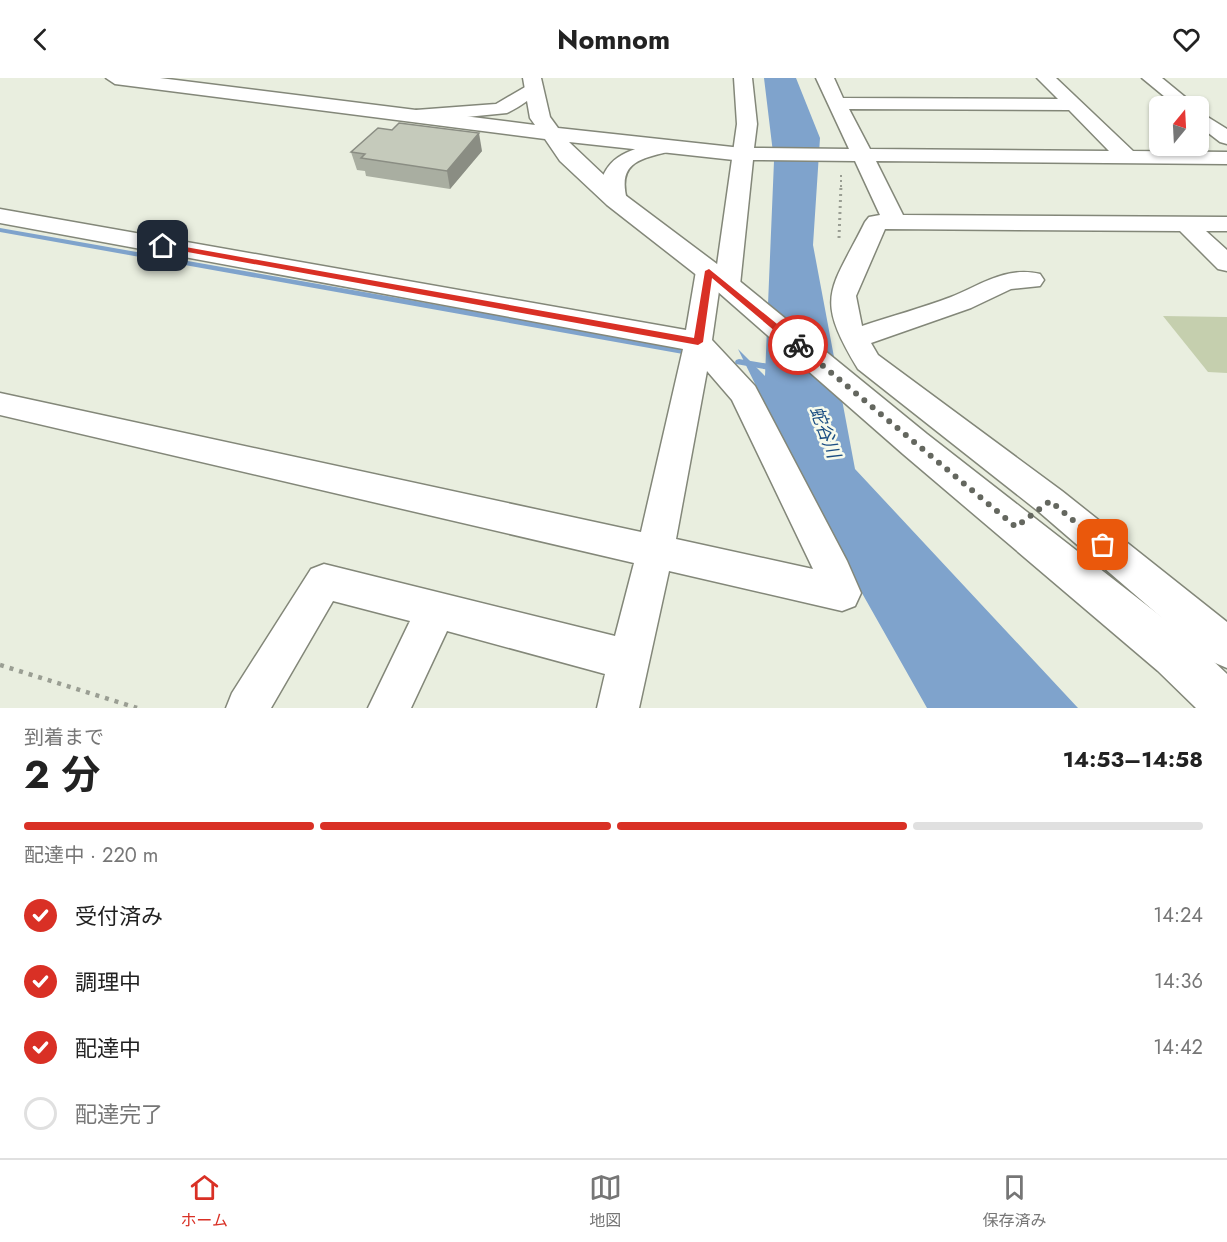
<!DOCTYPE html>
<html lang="ja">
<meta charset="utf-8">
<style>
:root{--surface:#fff;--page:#f6f6f6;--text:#222;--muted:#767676;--line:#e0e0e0;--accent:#d93025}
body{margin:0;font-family:Jost,"Noto Sans JP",sans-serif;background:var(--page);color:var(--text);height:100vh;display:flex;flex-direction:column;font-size:22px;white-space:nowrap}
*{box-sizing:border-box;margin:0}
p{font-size:20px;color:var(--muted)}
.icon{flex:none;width:33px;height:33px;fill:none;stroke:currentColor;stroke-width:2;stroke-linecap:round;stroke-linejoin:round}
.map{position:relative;height:630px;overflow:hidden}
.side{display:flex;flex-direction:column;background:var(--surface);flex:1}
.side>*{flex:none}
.needle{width:39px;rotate:18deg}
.tools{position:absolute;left:1149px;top:18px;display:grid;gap:12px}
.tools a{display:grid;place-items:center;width:60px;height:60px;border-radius:9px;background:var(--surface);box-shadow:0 2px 4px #0004;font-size:30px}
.pin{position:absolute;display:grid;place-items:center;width:51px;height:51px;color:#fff;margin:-26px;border-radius:12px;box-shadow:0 3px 9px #0006}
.courier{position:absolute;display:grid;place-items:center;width:60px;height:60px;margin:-30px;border:4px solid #d93025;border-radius:50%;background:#fff;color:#222;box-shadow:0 2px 8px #0007}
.head em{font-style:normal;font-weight:700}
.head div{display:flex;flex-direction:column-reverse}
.head{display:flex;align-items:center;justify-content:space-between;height:102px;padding:0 24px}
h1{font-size:39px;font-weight:700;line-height:45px}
.bar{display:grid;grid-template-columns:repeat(4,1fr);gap:9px 6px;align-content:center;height:72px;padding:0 24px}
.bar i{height:8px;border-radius:4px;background:var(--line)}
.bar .selected{background:var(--accent)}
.bar p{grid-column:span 4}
ol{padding:0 24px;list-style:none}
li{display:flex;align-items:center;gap:18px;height:66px}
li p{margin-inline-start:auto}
li .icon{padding:6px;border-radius:50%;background:var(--accent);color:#fff;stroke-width:4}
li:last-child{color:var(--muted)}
li i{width:33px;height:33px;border:3px solid var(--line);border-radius:50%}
header{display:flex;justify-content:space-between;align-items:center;height:78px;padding:0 24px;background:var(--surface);font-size:27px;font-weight:700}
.tabs{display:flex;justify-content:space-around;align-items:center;height:84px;border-top:2px solid var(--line);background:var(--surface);font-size:16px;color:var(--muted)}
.tabs a{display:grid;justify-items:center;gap:3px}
.tabs .selected{color:var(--accent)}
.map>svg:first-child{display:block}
.green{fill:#c5cfae}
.water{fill:#7fa3cc}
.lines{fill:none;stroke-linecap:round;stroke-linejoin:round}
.stream{fill:#7fa3cc;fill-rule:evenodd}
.minor-casing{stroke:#838779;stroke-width:3}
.tertiary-casing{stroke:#838779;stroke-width:3}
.path-far2{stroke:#9a9e93;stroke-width:2;stroke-dasharray:2 3;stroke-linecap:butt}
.path-far1{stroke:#9a9e93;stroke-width:3;stroke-dasharray:2 4;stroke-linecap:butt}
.path{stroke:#9a9e93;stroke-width:4.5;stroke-dasharray:4 6;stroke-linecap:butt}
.minor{fill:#fff;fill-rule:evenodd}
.tertiary{fill:#fff;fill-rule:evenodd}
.wall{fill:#a9aea1}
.shaded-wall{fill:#8a8d83}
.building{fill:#c5cabb;stroke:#8a8d83;stroke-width:1.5}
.route{fill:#d93025}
.done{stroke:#64675f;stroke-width:6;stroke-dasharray:0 10.8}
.labels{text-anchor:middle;stroke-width:5;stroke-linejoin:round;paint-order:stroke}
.water-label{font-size:18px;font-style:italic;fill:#1b4e82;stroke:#f7fbec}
</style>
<header><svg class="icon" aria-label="back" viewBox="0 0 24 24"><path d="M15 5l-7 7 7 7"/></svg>Nomnom<svg class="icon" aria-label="heart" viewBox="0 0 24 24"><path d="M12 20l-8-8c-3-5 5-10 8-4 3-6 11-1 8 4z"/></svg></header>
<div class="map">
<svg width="1227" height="630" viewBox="0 0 1227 630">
<rect width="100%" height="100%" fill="#e9eedf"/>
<path class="green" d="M1163 238 1227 239V295L1208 294Z"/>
<path class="water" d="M764 0H796L820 60 813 167 855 391 1078 630H927L828 455 738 271 765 298 774 83Z"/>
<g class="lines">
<path class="stream" d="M0 150 683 270 687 273 683 276 0 154Z
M739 281 775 287 779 290 775 293 736 286 735 284 736 282Z"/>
<g class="minor-casing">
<path id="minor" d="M734 0H752L757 46 754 70 849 71 816 0H834L843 20 1058 21 1037 0H1056L1133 73 1227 74V86L876 83 903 137 1227 139V153H1206L1227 172V193L1218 191 1180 153 885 151 856 218 862 248C892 238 922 230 951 219 981 207 1006 188 1040 196L1044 202 1040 208 1011 211 971 230 871 265 878 277 1062 413 1227 544V590L1213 584 1038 433 858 291C814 218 830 214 865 144L869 139 880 137 855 83 753 82 740 207 736 213 727 215 719 213 712 262 755 308 847 483 861 515 855 528 842 533 669 493 639 630H597L605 596 447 553 411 630H368L410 543 333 523 271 630H226L232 615 311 491 324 486 615 558 634 485 0 337V315L641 454 683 271 0 145V131L686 252 696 193 700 188 709 185 717 187 737 46ZM849 31 1069 32 1109 73 870 71ZM707 293 732 322 813 491 676 461Z
M1142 0H1162L1196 28H1176Z
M532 5 538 6 541 10C532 21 519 29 507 35L416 44 407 38 416 32 496 26Z
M1198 33 1227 51V66L1220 64 1198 47Z
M664 63 671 65 674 69 671 73C640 81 617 84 627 122L624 127H608L601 104C609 74 638 70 664 63Z"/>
</g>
<g class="tertiary-casing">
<path id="tertiary" d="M106 0H160L535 47 530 40 523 0H541L550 39 558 50 751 71 754 76 751 81 743 83 569 64 625 117 737 201 927 356 1190 561 1227 596V630H1196L1158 593 903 376 717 213 607 127 560 83 545 61 115 6Z"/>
</g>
<path class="path-far2" d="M841 109V95"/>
<path class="path-far1" d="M839 160 841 107"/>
<path class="path" d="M0 587 137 630"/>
<use href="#minor" class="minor"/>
<use href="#tertiary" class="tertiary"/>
</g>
<path class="wall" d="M482 73 450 111 366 98 365 93 357 92 351 74Z"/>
<path class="shaded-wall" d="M479 55 482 73 450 111 447 93Z"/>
<path class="building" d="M399 45 479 55 447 93 361 80 365 76 351 74 378 50 392 52Z"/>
<path class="route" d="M163 165 694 260 705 193 709 191 803 267 795 270 712 200 703 264 698 267 160 169Z"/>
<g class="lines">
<path class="done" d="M798 267 1016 449 1050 423 1103 467"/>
</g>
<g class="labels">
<g class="water-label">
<text transform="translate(825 354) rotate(69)" y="6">蛇谷川</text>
</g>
</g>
</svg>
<div class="tools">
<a><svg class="needle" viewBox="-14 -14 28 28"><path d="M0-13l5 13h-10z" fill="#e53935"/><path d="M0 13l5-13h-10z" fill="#767676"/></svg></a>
</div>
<div class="pin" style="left:1103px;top:467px;background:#ea580c"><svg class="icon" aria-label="bag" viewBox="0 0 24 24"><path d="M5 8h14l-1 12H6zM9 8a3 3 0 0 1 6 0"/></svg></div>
<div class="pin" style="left:163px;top:168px;background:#1f2937"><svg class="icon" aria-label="home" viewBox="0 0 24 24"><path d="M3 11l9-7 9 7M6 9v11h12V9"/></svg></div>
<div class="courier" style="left:798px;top:267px"><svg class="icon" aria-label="bike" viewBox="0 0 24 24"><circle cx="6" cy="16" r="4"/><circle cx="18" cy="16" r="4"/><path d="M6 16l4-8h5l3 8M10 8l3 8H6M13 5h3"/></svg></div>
</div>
<section class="side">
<div class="head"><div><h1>2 分</h1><p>到着まで</p></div><em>14:53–14:58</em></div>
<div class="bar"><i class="selected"></i><i class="selected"></i><i class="selected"></i><i></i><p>配達中 · 220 m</p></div>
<ol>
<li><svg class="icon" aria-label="check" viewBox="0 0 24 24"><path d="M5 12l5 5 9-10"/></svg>受付済み<p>14:24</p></li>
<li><svg class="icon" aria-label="check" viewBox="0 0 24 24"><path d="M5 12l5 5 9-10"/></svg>調理中<p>14:36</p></li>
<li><svg class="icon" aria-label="check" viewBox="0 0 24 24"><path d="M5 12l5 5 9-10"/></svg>配達中<p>14:42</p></li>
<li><i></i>配達完了</li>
</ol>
</section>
<nav class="tabs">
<a class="selected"><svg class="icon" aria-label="home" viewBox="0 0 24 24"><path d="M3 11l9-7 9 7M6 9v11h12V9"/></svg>ホーム</a>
<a><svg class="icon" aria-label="map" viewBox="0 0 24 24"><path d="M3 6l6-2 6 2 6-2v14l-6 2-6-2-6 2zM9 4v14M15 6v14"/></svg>地図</a>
<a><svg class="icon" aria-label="saved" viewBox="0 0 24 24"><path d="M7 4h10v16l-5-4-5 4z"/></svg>保存済み</a>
</nav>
